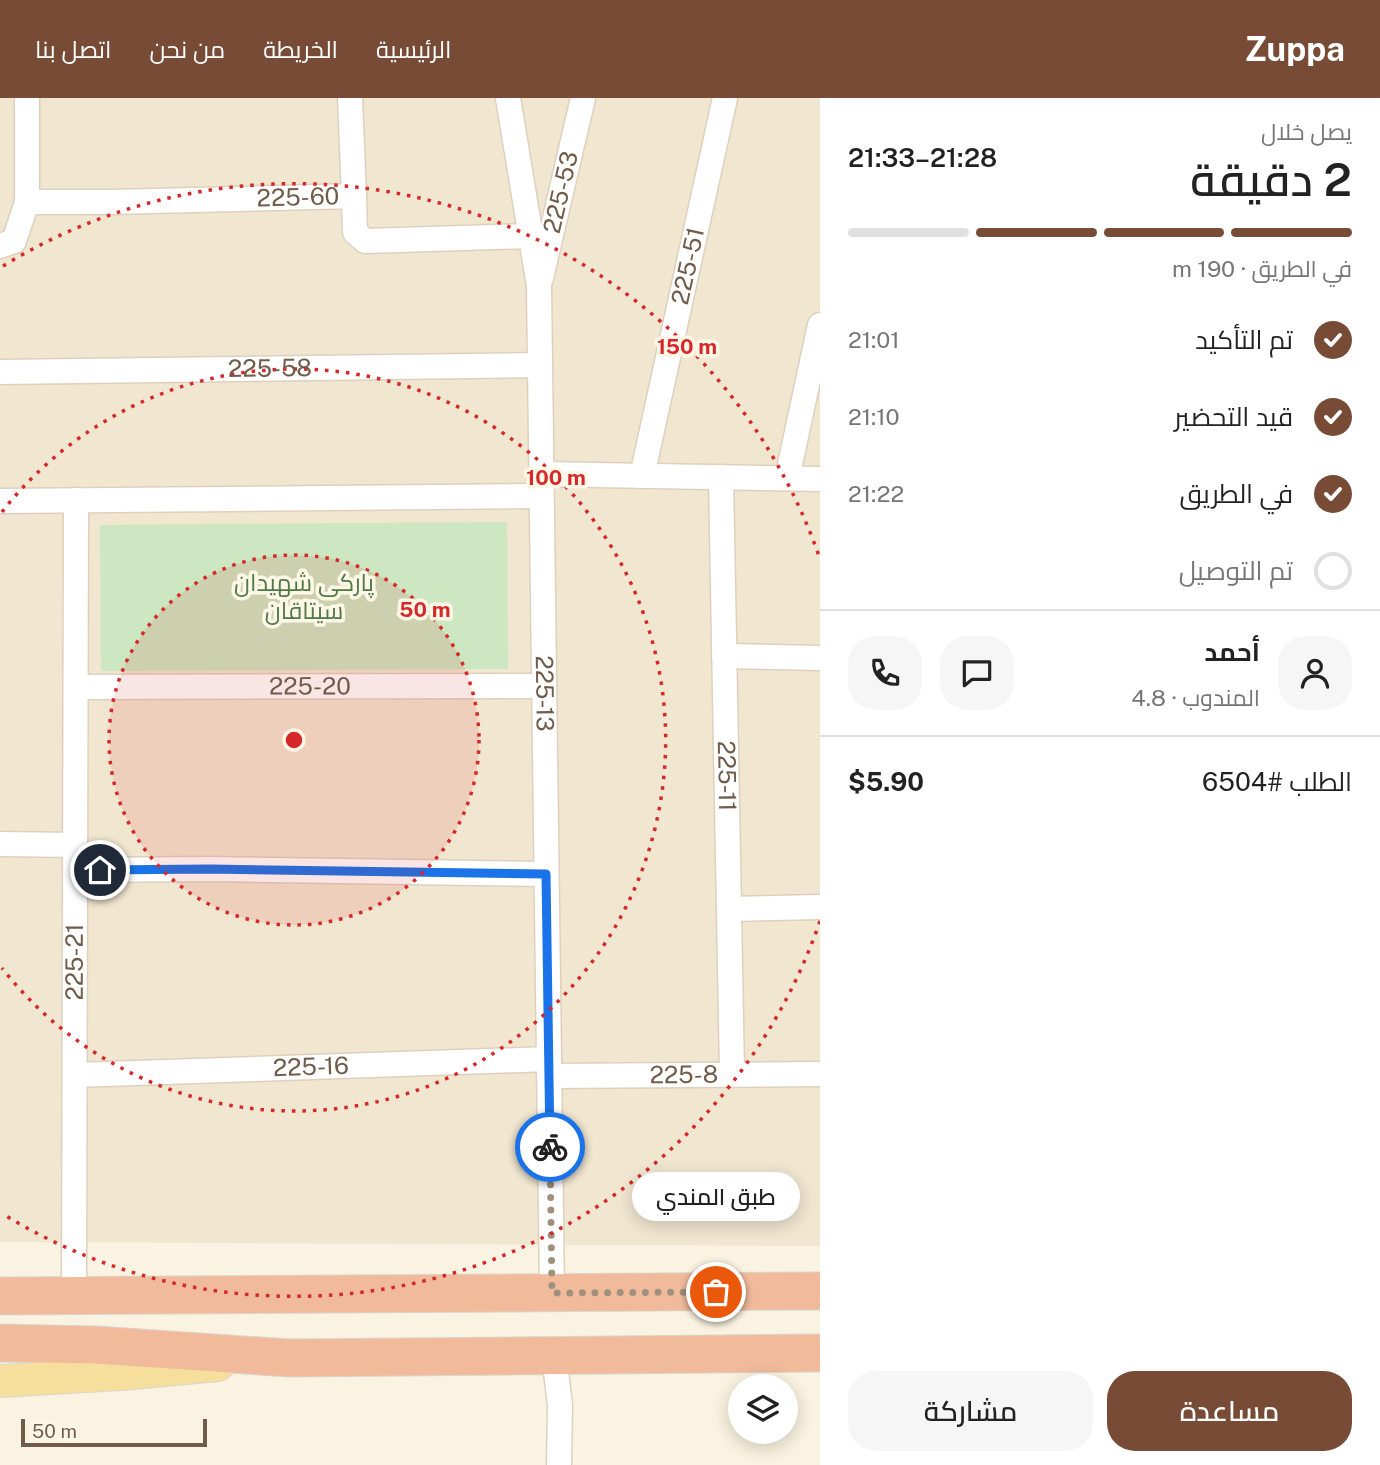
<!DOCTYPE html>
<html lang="ar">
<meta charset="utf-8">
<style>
:root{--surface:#fff;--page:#f6f6f6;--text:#222;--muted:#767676;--line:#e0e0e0;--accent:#774b35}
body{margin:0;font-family:"Public Sans",Cairo,sans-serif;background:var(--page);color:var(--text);direction:rtl;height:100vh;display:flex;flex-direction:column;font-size:26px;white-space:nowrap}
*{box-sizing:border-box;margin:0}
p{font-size:23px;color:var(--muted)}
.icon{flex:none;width:38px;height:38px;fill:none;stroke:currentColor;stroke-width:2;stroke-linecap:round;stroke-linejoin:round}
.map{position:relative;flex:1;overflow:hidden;direction:ltr}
.drawer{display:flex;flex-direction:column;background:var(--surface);width:560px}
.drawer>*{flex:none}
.fabs{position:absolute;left:728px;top:1276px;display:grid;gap:14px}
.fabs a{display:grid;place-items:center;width:70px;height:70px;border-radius:50%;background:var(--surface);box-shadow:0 4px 18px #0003;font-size:35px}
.scale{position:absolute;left:21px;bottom:18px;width:186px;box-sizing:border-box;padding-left:7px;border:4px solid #705c4a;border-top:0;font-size:19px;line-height:24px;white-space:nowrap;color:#705c4a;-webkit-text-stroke:5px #fef7e7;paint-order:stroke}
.pin{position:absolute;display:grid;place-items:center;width:60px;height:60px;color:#fff;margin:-30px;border:4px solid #fff;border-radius:50%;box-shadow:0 2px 7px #0007}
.courier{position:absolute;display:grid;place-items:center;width:70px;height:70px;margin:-35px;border:5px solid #1a73e8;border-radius:50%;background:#fff;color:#222;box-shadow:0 2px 9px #0007}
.bubble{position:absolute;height:49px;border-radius:24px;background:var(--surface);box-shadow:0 4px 18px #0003;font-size:23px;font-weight:600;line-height:49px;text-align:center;direction:rtl}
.headline em{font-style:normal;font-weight:600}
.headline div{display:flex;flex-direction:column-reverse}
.headline{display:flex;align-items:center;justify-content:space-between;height:119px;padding:0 28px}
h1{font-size:46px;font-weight:600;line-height:52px}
.bar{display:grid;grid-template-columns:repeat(4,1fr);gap:10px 7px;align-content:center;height:84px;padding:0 28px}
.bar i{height:9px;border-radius:5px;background:var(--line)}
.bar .on{background:var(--accent)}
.bar p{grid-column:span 4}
.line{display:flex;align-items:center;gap:18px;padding:0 28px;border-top:2px solid var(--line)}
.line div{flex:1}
.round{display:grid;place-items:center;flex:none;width:74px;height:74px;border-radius:28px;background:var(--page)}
ol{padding:0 28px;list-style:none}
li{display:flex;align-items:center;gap:21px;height:77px}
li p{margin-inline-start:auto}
li .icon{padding:7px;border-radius:50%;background:var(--accent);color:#fff;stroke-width:4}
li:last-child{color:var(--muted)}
li i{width:38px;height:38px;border:4px solid var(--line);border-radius:50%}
.primary-button{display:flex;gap:14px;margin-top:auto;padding:14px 28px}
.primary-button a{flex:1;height:80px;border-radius:28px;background:var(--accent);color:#fff;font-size:28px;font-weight:600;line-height:80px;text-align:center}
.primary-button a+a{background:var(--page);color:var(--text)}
header{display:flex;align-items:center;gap:42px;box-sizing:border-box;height:98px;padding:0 35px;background:var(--accent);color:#fff}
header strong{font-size:33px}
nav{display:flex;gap:38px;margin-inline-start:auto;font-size:24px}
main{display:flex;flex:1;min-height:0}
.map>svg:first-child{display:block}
.residential{fill:#f1e6d0}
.green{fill:#cce7c1}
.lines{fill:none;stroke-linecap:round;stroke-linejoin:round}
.minor-casing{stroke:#ded0be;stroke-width:27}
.major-casing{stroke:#dad5d0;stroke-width:34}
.highway-casing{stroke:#dad5d0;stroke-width:39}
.minor{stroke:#fff;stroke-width:24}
.major{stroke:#f6df9d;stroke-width:32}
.highway{stroke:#f1bb9b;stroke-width:37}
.done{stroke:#a0917f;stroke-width:7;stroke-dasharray:0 12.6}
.route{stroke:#1a73e8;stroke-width:9}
.ring{fill:none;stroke:#d62828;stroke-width:3.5;stroke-dasharray:3.5 7}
.labels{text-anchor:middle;stroke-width:7;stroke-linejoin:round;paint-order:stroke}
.street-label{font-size:24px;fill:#705c4a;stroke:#fef7e7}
.park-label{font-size:24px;fill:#507a45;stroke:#fef7e7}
.centre{fill:#d62828;stroke:#fef7e7;stroke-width:3.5}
.ring-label{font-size:21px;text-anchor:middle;font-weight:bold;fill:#d62828;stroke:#fef7e7;stroke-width:7;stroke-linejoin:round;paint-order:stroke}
</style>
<header>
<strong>Zuppa</strong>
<nav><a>الرئيسية</a><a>الخريطة</a><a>من نحن</a><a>اتصل بنا</a></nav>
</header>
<main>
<section class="drawer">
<div class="headline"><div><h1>2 دقيقة</h1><p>يصل خلال</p></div><em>21:28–21:33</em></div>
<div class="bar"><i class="on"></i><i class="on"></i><i class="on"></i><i></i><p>في الطريق · 190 m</p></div>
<ol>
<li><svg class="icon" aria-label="check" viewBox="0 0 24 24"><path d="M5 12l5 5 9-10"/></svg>تم التأكيد<p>21:01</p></li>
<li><svg class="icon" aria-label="check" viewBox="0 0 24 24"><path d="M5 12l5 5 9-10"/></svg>قيد التحضير<p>21:10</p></li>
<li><svg class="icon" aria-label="check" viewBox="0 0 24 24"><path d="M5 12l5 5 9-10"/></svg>في الطريق<p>21:22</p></li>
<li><i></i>تم التوصيل</li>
</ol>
<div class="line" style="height:126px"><a class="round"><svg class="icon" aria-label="person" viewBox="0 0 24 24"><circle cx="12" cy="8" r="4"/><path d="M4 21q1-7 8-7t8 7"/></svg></a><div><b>أحمد</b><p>المندوب · 4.8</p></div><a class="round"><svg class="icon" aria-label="chat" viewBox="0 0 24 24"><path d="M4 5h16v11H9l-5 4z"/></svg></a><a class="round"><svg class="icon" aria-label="phone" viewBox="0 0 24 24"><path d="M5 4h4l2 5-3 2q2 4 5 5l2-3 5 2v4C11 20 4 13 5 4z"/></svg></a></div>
<div class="line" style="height:91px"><div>الطلب #6504</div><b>$5.90</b></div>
<div class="primary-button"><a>مساعدة</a><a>مشاركة</a></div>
</section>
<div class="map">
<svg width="820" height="1367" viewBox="0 0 820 1367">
<rect width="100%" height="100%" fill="#faf3e1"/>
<path class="residential" d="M0 0H820V1148L0 1144Z"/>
<path class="green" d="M507 424 508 571 101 573 100 427Z"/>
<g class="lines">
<g class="minor-casing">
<g id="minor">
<path d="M350 0 354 98"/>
<path id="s1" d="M508 0 539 188 552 1195"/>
<path id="s2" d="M27 104H111L354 98 355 134 365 143 530 138"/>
<path d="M0 148 14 143 27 104V0"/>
<path id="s3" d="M541 180 583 0"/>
<path id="s4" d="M0 274 540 267"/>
<path d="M541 376 820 381"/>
<path id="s5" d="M642 378 725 0"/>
<path id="s6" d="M721 379 732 976"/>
<path d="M787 380 820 227"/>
<path d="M0 403 541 398"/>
<path d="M724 558 820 560"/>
<path id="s7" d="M76 589 544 588"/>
<path d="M0 746 75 747"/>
<path d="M75 772 210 771 546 776"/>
<path d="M729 811 820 809"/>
<path id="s8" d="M75 977 549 961"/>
<path id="s9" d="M549 978 820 976"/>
<path id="s10" d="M74 1198 76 402"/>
<path d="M554 1257 560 1307 559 1367"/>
</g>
</g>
<g class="major-casing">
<path id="major" d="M0 1283 121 1276 218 1267"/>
</g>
<g class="highway-casing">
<path id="highway" d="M0 1198 820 1193
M0 1245 96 1247 290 1260 820 1255"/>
</g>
<use href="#minor" class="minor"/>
<use href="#major" class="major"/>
<use href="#highway" class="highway"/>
</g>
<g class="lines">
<path class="done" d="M550 1049 552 1195 716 1194"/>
<path class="route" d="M100 772 210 771 546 776 550 1049"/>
</g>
<circle cx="294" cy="642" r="185" fill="#d62828" fill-opacity=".12"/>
<g class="ring">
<circle cx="294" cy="642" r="185"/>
<path d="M2 414A371 371 0 1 1 2 870"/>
<path d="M820 823A556 556 0 0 1 3 1116M3 168A556 556 0 0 1 820 461"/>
</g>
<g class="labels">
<g class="street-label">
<text dy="8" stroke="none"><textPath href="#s3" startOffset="88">225-53</textPath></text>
<text dy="8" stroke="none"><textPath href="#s2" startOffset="271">225-60</textPath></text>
<text dy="8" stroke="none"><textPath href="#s5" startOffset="215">225-51</textPath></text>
<text dy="8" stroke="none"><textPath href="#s4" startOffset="270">225-58</textPath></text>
<text dy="8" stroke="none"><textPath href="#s7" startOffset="234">225-20</textPath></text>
<text dy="8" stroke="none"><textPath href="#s1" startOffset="598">225-13</textPath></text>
<text dy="8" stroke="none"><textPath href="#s6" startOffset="299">225-11</textPath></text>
<text dy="8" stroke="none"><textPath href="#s10" startOffset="334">225-21</textPath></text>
<text dy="8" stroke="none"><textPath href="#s8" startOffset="236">225-16</textPath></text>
<text dy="8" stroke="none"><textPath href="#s9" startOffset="135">225-8</textPath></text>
</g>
<g class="park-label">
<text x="304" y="493">پارکی شهیدان<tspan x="304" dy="28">سیتاقان</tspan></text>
</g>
</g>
<circle cx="294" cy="642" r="10" class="centre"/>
<g class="ring-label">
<text x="687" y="256">150 m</text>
<text x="556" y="387">100 m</text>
<text x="425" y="519">50 m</text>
</g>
</svg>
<div class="fabs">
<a><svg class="icon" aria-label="layers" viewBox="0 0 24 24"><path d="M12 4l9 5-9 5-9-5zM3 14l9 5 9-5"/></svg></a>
</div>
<div class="scale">50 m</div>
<div class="pin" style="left:716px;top:1194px;background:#ea580c"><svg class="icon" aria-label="bag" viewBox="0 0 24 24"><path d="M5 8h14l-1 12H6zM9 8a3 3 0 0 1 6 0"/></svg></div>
<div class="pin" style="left:100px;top:772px;background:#1f2937"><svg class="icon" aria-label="home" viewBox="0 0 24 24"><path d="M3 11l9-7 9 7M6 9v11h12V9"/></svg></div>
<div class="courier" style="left:550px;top:1049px"><svg class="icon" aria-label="bike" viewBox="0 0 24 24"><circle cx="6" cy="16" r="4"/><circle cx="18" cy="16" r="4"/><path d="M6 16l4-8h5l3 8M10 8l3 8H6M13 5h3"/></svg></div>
<div class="bubble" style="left:632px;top:1074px;width:168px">طبق المندي</div>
</div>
</main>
